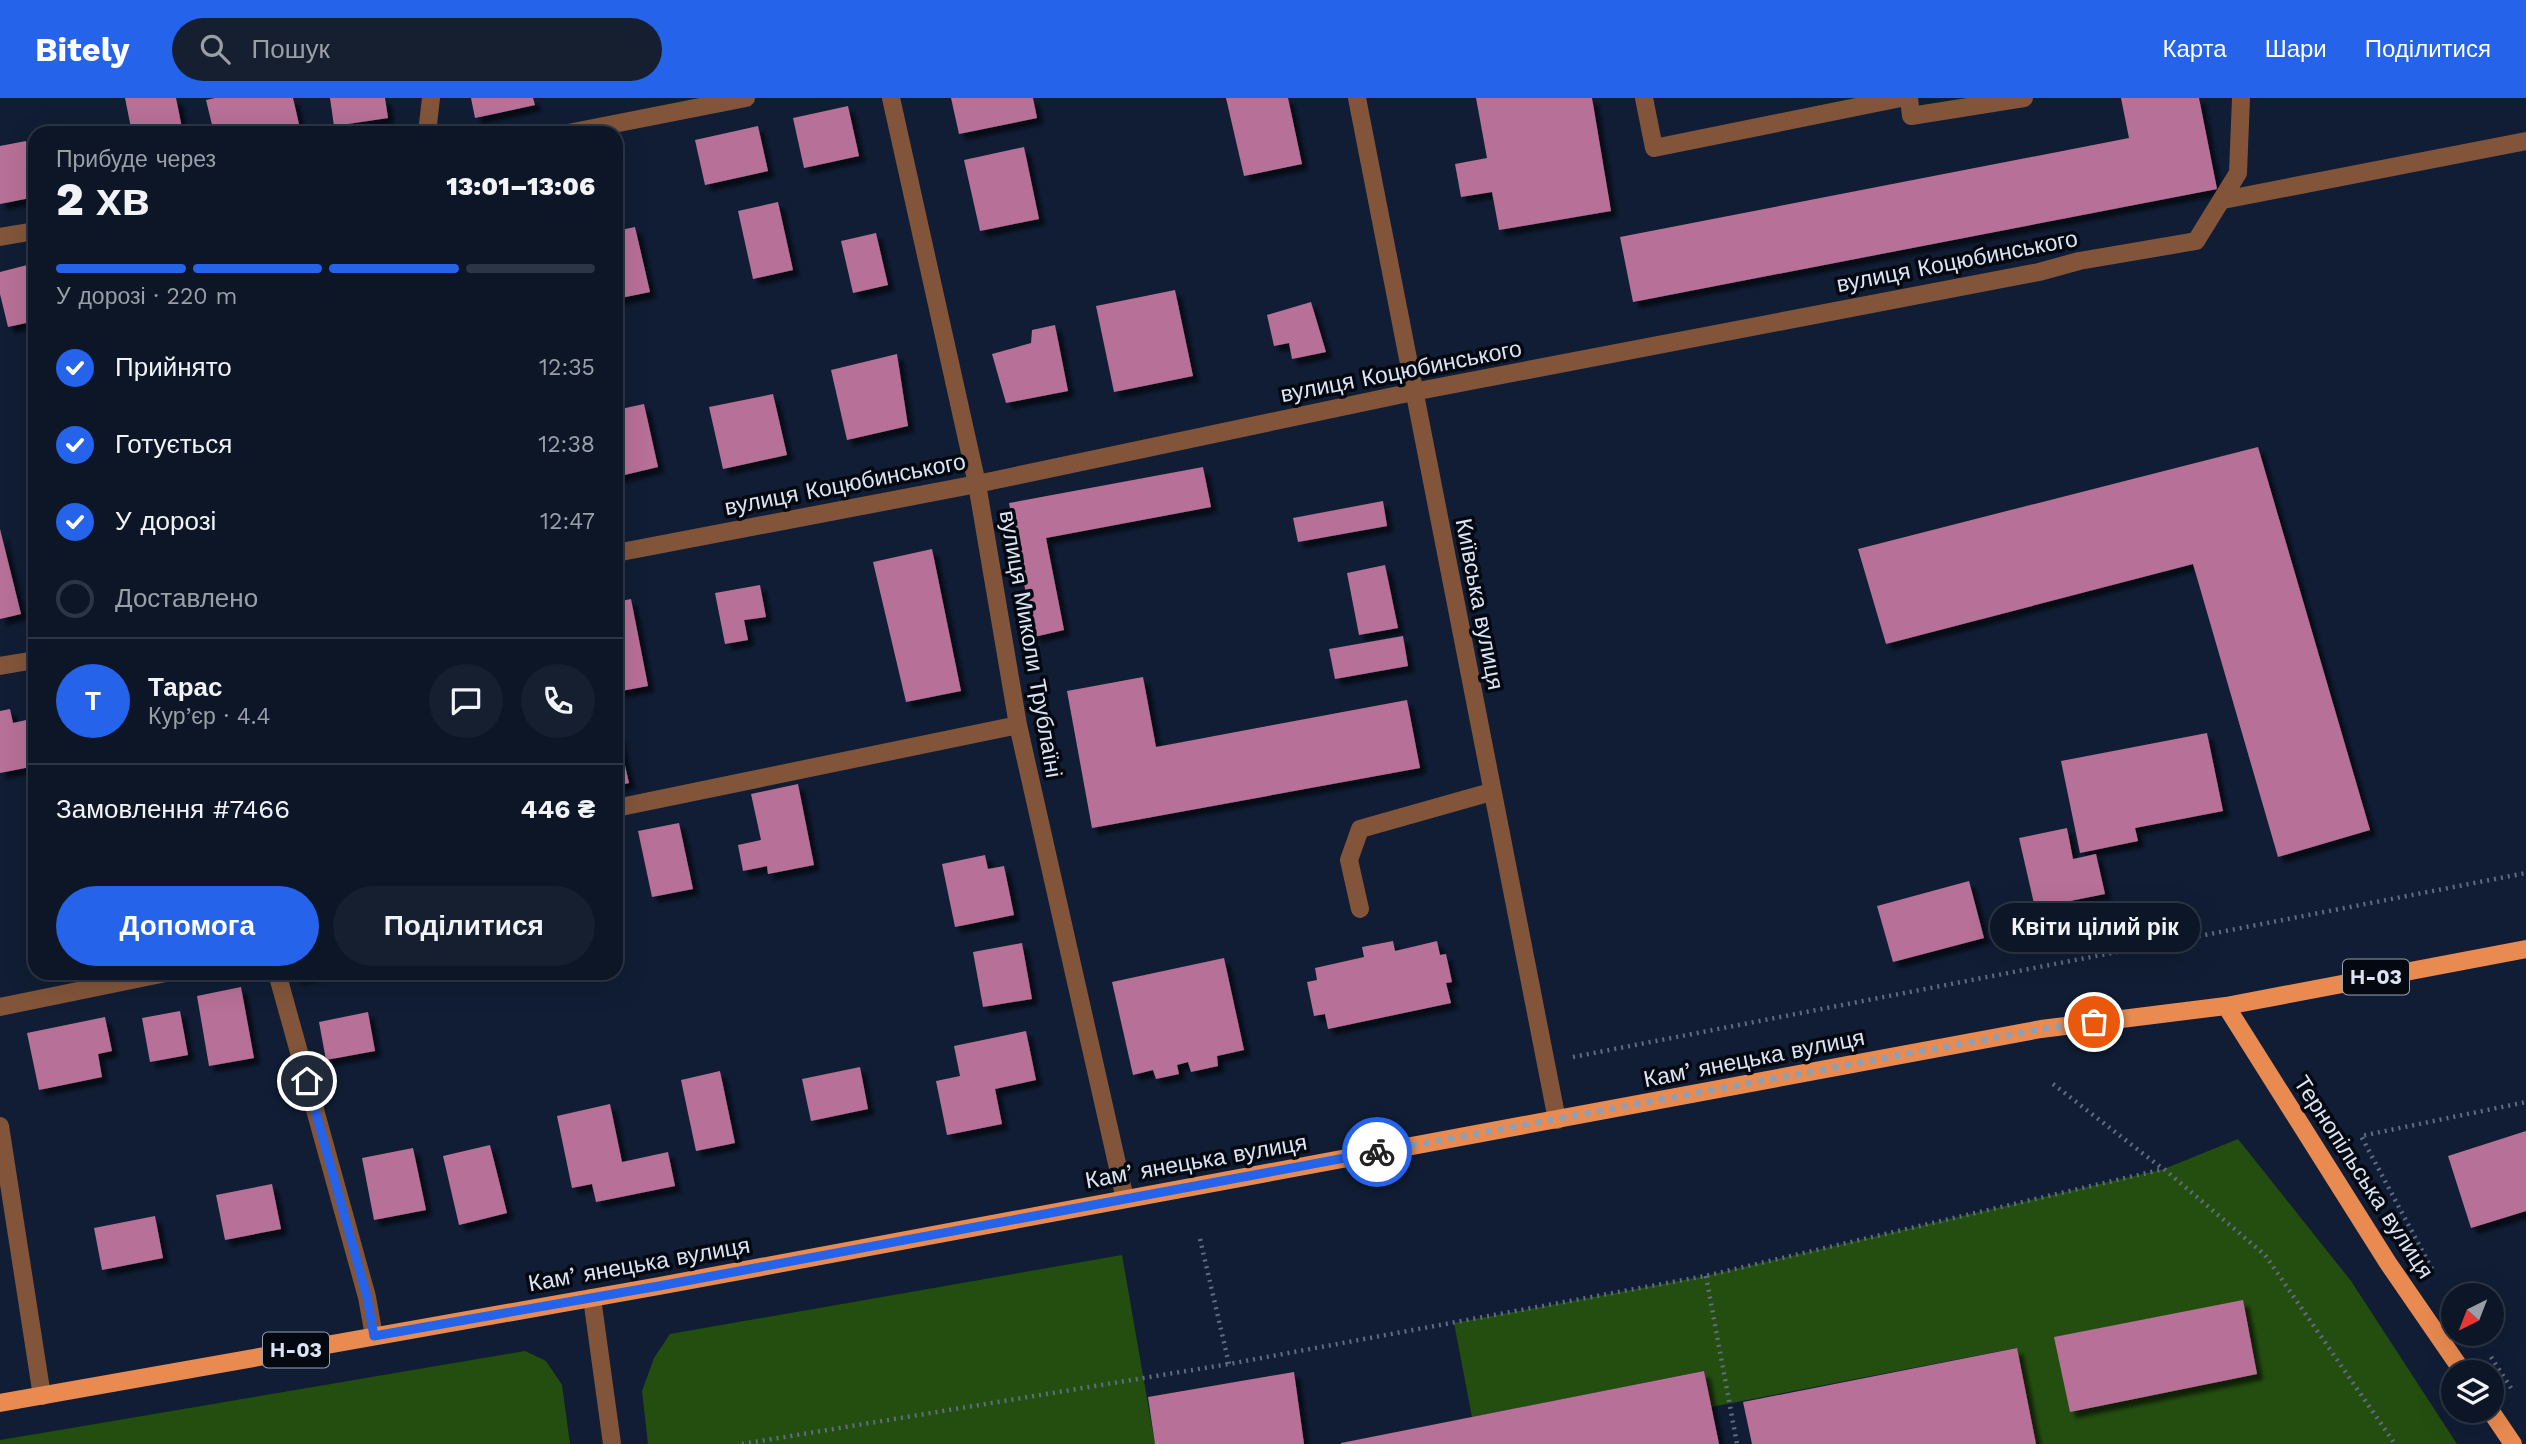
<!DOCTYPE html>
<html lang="uk">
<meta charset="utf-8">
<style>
:root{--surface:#0c1627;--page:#151f2f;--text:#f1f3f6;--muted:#9a9fa7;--line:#2c3544;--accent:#2563eb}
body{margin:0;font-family:"Work Sans",sans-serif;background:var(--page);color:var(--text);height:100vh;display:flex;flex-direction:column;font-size:26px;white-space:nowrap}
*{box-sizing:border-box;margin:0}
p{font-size:23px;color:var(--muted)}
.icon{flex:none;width:38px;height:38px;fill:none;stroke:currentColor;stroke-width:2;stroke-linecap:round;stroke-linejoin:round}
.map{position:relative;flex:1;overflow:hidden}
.sheet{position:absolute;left:28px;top:28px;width:595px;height:854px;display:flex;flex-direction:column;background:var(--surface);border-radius:21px;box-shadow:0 7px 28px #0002,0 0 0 2px var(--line)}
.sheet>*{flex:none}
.needle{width:46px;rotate:222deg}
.buttons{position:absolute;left:2441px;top:1185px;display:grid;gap:14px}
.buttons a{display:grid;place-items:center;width:63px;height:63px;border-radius:50%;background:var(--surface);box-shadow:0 7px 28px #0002,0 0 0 2px var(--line);font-size:35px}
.pin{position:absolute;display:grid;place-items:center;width:60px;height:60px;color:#fff;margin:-30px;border:4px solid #fff;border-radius:50%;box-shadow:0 2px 7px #0007}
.courier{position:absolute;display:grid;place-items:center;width:70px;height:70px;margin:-35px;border:5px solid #2563eb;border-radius:50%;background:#fff;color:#222;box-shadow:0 2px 9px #0007}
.bubble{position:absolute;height:49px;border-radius:24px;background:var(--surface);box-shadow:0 7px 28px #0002,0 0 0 2px var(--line);font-size:23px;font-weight:800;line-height:49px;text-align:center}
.head em{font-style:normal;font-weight:800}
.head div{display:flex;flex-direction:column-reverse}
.head{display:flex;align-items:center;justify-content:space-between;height:119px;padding:0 28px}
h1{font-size:46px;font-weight:800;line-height:52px}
.bar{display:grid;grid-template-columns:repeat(4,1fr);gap:10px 7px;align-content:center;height:84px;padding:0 28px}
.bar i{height:9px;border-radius:5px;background:var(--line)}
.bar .on{background:var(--accent)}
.bar p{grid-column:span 4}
.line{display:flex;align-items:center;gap:18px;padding:0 28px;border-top:2px solid var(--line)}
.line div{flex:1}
.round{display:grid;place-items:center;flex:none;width:74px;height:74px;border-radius:37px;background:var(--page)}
ol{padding:0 28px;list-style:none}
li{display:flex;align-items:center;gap:21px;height:77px}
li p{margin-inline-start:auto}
li .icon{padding:7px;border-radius:50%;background:var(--accent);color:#fff;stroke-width:4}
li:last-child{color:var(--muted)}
li i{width:38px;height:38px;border:4px solid var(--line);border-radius:50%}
.button{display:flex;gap:14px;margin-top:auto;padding:14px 28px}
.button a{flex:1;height:80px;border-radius:42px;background:var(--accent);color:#fff;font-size:28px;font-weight:800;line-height:80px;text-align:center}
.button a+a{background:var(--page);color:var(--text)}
header{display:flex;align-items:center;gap:42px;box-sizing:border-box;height:98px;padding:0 35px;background:var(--accent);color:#fff}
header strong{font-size:33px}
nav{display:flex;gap:38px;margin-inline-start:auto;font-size:24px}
.search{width:490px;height:63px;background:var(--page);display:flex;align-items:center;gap:18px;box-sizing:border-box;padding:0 24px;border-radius:38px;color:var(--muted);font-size:26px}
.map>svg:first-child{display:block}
.forest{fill:#244e10}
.building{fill:#b77097;filter:url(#shadow)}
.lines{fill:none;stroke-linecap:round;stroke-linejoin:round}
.path{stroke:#606c80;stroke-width:4.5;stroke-dasharray:2 5;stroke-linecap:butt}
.minor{stroke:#82553a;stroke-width:18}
.major{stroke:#e98a50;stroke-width:18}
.done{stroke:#939eb0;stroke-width:7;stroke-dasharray:0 12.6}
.route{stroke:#2563eb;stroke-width:9}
.labels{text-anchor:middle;stroke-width:7;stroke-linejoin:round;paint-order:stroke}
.shield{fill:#040811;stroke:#9aa2af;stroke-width:2}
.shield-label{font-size:21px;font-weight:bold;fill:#dae4f3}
.street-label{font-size:23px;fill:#dae4f3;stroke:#040811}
</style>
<header>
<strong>Bitely</strong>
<div class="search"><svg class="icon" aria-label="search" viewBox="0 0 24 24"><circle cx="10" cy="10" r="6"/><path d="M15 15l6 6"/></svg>Пошук</div>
<nav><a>Карта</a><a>Шари</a><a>Поділитися</a></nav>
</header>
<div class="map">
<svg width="2526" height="1346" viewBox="0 0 2526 1346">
<defs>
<filter id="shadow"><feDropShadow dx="6" dy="6" stdDeviation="2" flood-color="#0009"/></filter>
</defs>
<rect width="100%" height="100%" fill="#101d34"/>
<path class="forest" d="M2238 1041 2351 1183 2457 1346H2036L2016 1250 1711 1309 1704 1273 1472 1319 1454 1225 1705 1178 2164 1071Z
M1122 1157 1155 1346H648L642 1293 654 1260 670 1236Z
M525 1253 546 1263 562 1287 570 1346H0V1342L48 1334Z"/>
<path class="building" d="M125 0H176L183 35H132Z
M215 0H293L301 35H214L206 2Z
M330 0H385L388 20 334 28Z
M471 0H533L535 7 475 20Z
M951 0H1033L1037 20 959 36Z
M1226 0H1288L1302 66 1244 78Z
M1476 0H1592L1611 113 1499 132 1492 94 1461 99 1455 66 1487 60Z
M2121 0H2199L2217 91 1633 204 1620 139 2129 40Z
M848 8 859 58 804 70 793 20Z
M758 28 768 73 705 87 695 42Z
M26 43 35 86V99L0 106V48Z
M1024 49 1039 121 980 133 964 62Z
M778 104 793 172 753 181 738 113Z
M635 129 650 194 616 201V133Z
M876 135 888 187 853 195 841 143Z
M35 165V223L8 229 0 196V174Z
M1175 192 1193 278 1114 294 1096 208Z
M1311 204 1326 254 1292 261 1289 245 1274 248 1267 217Z
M1055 227 1068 293 1006 305 992 256 1031 245 1032 232Z
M897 256 908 328 847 342 831 272Z
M773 296 787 357 723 371 709 309Z
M644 306 658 369 616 379V312Z
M2258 349 2370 732 2278 759 2193 466 1886 546 1858 451Z
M1203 369 1211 409 1046 440 1064 532 1034 539 1009 405Z
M1383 403 1387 428 1298 444 1293 420Z
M0 431 21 516 0 521Z
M932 451 961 593 906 604 873 464Z
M1385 467 1398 530 1359 537 1347 475Z
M760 487 766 519 744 522 748 542 725 546 715 495Z
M631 501 648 588 616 594V504Z
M1403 538 1408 568 1335 581 1329 551Z
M1143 579 1156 649 1407 602 1420 670 1092 730 1067 593Z
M10 611 13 625 35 620V668L0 675V613Z
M617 633 629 685 616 688V634Z
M2207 635 2223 713 2135 730 2138 743 2080 755 2061 663Z
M798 686 814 767 768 776 767 768 743 773 738 747 761 742 751 696Z
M679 725 693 791 652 799 638 733Z
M2067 730 2073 761 2096 756 2105 796 2035 810 2019 740Z
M985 757 988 771 1004 768 1014 817 955 829 942 766Z
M1969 783 1984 840 1893 864 1877 808Z
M1393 843 1395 853 1437 843 1440 857 1446 856 1452 884 1446 885 1451 905 1328 931 1325 916 1314 918 1307 884 1317 882 1315 870 1364 859 1362 849Z
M1022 845 1032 901 983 909 973 854Z
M1224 860 1244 952 1217 958 1218 968 1191 974 1188 964 1177 967 1179 976 1156 981 1153 972 1133 977 1112 884Z
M295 875H320V876L297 881Z
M241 889 254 960 209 968 197 898Z
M180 913 188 957 150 964 142 920Z
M368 914 375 953 326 962 319 924Z
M105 919 112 953 98 956 102 979 39 992 27 935Z
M1026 933 1036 982 995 991 1002 1026 947 1037 936 983 960 978 954 948Z
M860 969 868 1011 811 1023 802 981Z
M720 973 735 1045 696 1053 681 982Z
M610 1006 622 1064 668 1054 675 1088 596 1104 592 1086 572 1090 557 1018Z
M2526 1033V1113L2471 1130 2448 1058Z
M490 1047 507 1115 459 1127 443 1058Z
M413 1050 426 1112 374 1122 362 1060Z
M272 1086 281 1131 225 1142 216 1097Z
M155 1118 163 1160 102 1172 94 1130Z
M2243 1202 2257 1276 2070 1314 2054 1239Z
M2017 1250 2036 1346H1752L1743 1304Z
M1704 1273 1719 1346H1341V1345Z
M1294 1274 1304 1346H1155L1148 1299Z"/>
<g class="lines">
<path class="path" d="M1573 959 2526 775
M2053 986 2163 1071
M1200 1141 1229 1266
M2432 1171 2361 1038 2526 1004
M1706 1178 1737 1346
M2491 1259 2511 1290
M742 1346 1229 1266 1705 1178 2164 1071 2265 1157 2395 1346"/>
<path class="minor" d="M891 0 977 386 1018 627 1125 1101
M1357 0 1557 1022
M1644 0 1654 50 1901 0
M1909 0 1911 18 2024 0
M427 35 431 0
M568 35 746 0
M2223 102 2526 43
M0 139 35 133
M616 455 977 386 1413 294 2039 174 2079 163 2196 143 2238 75 2241 0
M0 568 35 562
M616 710 1018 627
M1360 811 1349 762 1360 731 1491 694
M277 875 367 1199 374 1238
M0 909 166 875
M0 1028 42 1298
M592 1200 612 1346"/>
<path class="major" d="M2226 908 2388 1165 2463 1274
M0 1305 659 1188 2041 931 2226 908 2526 851
M2490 1312 2513 1346"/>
</g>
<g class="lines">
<path class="done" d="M1377 1054 2041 931 2094 924"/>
<path class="route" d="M307 983 367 1199 374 1238 659 1188 1377 1054"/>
</g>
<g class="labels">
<g class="shield">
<rect x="2343" y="861.5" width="66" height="35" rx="5"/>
<rect x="263" y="1234.5" width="66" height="35" rx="5"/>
</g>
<g class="shield-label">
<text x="2376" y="886">Н-03</text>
<text x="296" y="1259">Н-03</text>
</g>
<g class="street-label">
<text transform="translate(1957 163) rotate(-11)" y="8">вулиця Коцюбинського</text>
<text transform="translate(1401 273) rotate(-11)" y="8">вулиця Коцюбинського</text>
<text transform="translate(845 386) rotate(-11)" y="8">вулиця Коцюбинського</text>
<text transform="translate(1480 506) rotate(79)" y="8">Київська вулиця</text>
<text transform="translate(1031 546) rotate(80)" y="8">вулиця Миколи Трублаїні</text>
<text transform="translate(1754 960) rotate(-11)" y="8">Камʼянецька вулиця</text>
<text transform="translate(1196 1063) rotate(-10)" y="8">Камʼянецька вулиця</text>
<text transform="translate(2364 1079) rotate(57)" y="8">Тернопільська вулиця</text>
<text transform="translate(639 1166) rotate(-10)" y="8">Камʼянецька вулиця</text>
</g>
</g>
</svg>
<div class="buttons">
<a><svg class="needle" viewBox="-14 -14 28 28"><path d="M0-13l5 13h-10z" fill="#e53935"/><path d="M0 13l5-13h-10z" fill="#9a9fa7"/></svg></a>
<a><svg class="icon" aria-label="layers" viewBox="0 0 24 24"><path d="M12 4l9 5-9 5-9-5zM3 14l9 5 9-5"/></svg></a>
</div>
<div class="pin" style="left:2094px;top:924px;background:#ea580c"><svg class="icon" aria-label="bag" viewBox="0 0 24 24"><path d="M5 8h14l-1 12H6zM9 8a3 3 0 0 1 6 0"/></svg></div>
<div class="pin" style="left:307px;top:983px;background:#1f2937"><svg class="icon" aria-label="home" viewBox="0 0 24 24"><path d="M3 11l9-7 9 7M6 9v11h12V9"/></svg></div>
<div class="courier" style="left:1377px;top:1054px"><svg class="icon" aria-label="bike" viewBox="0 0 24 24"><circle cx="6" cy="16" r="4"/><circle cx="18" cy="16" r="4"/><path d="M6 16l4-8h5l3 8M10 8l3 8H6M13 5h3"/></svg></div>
<div class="bubble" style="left:1990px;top:805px;width:210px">Квіти цілий рік</div>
<section class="sheet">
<div class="head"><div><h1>2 хв</h1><p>Прибуде через</p></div><em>13:01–13:06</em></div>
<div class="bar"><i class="on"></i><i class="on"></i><i class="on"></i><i></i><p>У дорозі · 220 m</p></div>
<ol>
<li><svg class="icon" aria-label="check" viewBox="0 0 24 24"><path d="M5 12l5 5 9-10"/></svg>Прийнято<p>12:35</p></li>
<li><svg class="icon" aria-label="check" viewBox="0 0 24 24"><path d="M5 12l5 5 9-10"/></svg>Готується<p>12:38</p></li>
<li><svg class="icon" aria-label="check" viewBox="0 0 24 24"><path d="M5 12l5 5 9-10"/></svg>У дорозі<p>12:47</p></li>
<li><i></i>Доставлено</li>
</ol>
<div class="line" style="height:126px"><b class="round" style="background:var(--accent);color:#fff">Т</b><div><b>Тарас</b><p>Кур’єр · 4.4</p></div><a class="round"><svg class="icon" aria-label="chat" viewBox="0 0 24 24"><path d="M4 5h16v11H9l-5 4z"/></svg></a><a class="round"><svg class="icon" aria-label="phone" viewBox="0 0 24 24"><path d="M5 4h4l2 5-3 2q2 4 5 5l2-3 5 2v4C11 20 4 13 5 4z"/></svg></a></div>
<div class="line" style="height:91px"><div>Замовлення #7466</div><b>446 ₴</b></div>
<div class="button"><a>Допомога</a><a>Поділитися</a></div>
</section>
</div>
